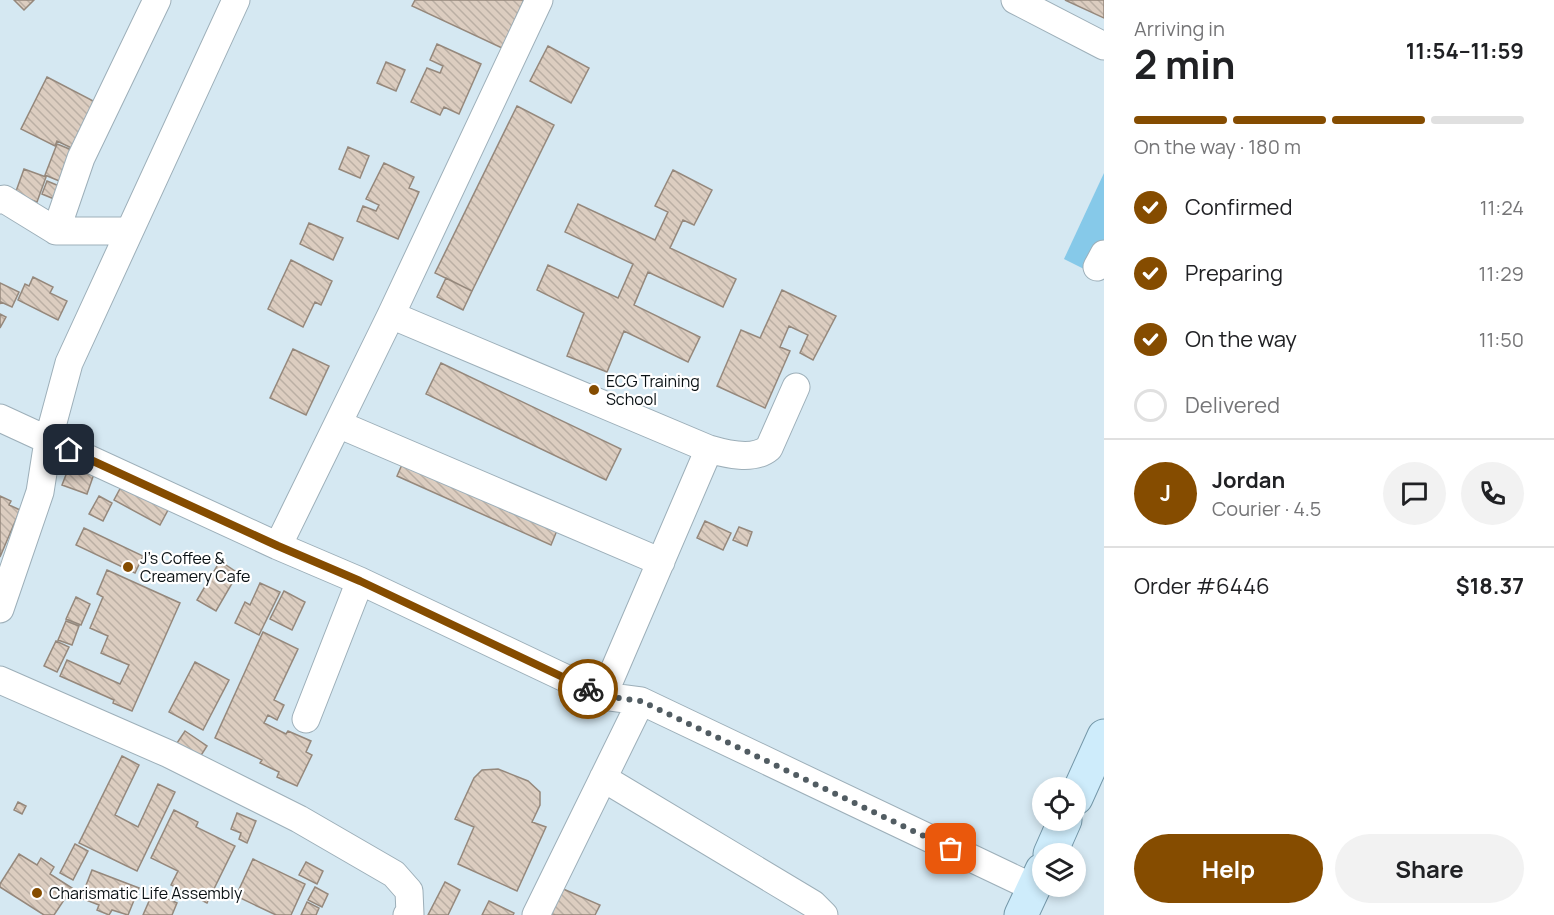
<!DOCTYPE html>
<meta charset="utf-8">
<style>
:root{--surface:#fff;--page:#f2f2f2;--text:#202124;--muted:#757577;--line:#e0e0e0;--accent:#854c00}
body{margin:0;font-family:Manrope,sans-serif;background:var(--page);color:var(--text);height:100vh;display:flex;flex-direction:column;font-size:22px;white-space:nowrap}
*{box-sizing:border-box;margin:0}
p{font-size:20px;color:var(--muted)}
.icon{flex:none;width:33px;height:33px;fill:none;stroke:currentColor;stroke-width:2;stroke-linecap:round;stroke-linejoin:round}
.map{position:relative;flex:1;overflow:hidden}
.sheet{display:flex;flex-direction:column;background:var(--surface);width:450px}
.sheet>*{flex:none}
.fabs{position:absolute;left:1032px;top:777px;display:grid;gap:12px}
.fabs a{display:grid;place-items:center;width:54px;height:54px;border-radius:50%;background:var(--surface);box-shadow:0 3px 9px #0003;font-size:30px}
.pin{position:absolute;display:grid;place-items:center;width:51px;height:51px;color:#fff;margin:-26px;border-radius:12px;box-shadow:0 3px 9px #0006}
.courier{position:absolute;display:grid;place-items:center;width:60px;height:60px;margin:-30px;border:4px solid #854c00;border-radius:50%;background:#fff;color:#222;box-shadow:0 2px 8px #0007}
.overview em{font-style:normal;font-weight:700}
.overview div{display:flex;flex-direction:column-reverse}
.overview{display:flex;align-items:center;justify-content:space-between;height:102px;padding:0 30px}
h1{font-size:39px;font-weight:700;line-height:45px}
.bar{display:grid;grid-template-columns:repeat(4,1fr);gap:9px 6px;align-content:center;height:72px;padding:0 30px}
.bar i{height:8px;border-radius:4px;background:var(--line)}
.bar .selected{background:var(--accent)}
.bar p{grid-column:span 4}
.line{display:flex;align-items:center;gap:15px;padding:0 30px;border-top:2px solid var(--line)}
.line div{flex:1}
.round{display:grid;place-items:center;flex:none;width:63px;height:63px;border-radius:32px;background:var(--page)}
ol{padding:0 30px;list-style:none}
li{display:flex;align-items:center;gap:18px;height:66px}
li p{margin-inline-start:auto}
li .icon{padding:6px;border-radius:50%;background:var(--accent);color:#fff;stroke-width:4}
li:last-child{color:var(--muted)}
li i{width:33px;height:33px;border:3px solid var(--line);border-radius:50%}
.cta{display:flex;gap:12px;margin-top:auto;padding:12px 30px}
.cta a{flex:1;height:69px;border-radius:36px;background:var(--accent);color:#fff;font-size:24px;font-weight:700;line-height:69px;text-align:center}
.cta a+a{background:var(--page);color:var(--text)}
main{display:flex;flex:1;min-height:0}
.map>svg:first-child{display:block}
.pitch{fill:#86c9e9}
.building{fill:url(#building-back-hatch);stroke:#95887c;stroke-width:1.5}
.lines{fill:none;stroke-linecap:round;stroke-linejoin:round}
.minor-casing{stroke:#9dafb9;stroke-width:29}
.major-casing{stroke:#7497a8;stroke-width:35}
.minor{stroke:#fff;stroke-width:27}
.major{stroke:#ceecfb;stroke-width:33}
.done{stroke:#515c62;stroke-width:6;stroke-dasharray:0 10.8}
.route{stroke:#854c00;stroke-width:8}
.poi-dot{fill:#854c00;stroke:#fff;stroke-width:2}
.labels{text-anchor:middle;stroke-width:4.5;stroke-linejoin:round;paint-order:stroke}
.poi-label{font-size:16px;fill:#0a1114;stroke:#fff;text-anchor:start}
</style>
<main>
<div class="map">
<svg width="1104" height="915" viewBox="0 0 1104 915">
<defs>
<pattern id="building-back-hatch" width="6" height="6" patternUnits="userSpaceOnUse" patternTransform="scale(1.5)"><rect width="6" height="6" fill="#dccdc0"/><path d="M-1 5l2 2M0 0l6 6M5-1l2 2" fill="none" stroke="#bbafa4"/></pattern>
</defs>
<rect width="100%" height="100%" fill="#d5e8f2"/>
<path class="pitch" d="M1104 173V279L1064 259Z"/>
<path class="building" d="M14 0H34L24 10Z
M415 0H524L502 48 412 6Z
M1065 0H1104V18Z
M437 44 481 64 459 114 444 107 440 115 411 102 427 68 440 73 443 66 430 60Z
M548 46 589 68 571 103 530 81Z
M386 62 405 70 396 91 377 83Z
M47 77 101 105 78 151 57 141 55 146 21 129Z
M517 106 554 125 472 291 435 273Z
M57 144 77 152 64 183 45 175Z
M348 147 369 156 360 178 339 169Z
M384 163 414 177 409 188 419 192 398 239 357 221 363 206 376 211 379 205 366 199Z
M24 169 46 177 37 202 15 194Z
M673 170 712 190 694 225 683 220 670 248 736 279 723 307 648 272 634 305 700 337 688 362 624 331 607 372 567 356 584 313 537 290 548 265 618 298 633 264 565 232 578 204 655 240 668 212 655 206Z
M47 181 64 188 59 201 42 194Z
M309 223 343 238 333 260 300 244Z
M291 260 332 281 321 305 315 302 303 327 268 309Z
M33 277 53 287 50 293 67 301 58 320 18 300 25 284 29 286Z
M446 278 472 291 463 310 437 297Z
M0 283 19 292 12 307 1 302 0 304Z
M782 290 836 316 813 360 800 353 808 335 789 326 780 347 790 351 765 408 717 386 741 330 760 338Z
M0 314 6 317 0 328Z
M293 349 329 366 306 415 270 398Z
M441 363 621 449 606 480 426 394Z
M404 460 558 528 551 545 397 476Z
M71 462 95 471 87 494 62 485Z
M122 485 168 510 160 525 114 500Z
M0 496 11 501 9 505 20 510 0 557Z
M99 496 112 503 103 521 89 514Z
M705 521 731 533 723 550 697 538Z
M739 527 752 532 747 546 733 540Z
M84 528 143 556 135 573 76 545Z
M220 561 238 573 216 611 197 600Z
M107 570 180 603 132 711 113 703 114 700 60 676 67 660 120 684 129 665 101 653 108 636 90 628 103 597 97 594Z
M260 583 280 592 259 635 235 623 245 602 250 605Z
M284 591 305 602 292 630 270 619Z
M76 597 90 604 81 625 66 619Z
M66 621 79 626 72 645 58 640Z
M263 632 298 649 274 700 284 705 277 720 268 715 264 723 286 734 288 731 311 741 306 752 312 755 297 786 277 777 279 772 260 763 262 760 215 738Z
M56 641 69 647 57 672 44 666Z
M195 662 229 680 203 730 169 712Z
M185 731 207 746 200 757 177 743Z
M122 756 139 765 115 815 138 827 158 784 175 792 137 871 79 843Z
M498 769 528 781 540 792V805L532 822 546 827 517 891 458 864 474 827 455 819 474 778 482 770Z
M18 802 26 806 22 814 14 810Z
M174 810 198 822 196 827 235 846 207 903 171 885 178 871 151 858Z
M237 813 256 821 247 843 239 839 241 833 231 829Z
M75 844 88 851 73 880 60 873Z
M19 854 37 865 41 858 54 867 50 874 72 888 54 915H44L0 887V884Z
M253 859 305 884 291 915H276L236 896Z
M306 862 323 871 317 884 299 875Z
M92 870 139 888 128 915 112 910 109 915 97 910 99 905 81 898Z
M445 882 460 890 448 915H428Z
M315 887 328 894 322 907 308 900Z
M561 888 600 905 595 915H549Z
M153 892 177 903 172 915H143Z
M489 901 514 913 513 915H482Z
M307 902 319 908 316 915H301Z"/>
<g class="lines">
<g class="minor-casing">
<path id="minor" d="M1015 0 1104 46
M0 200 4 199 56 231H128
M56 231 81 158 157 0
M1097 267 1104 254
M391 315 709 449C726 454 754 461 769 448L796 387
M0 418 278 546 360 581 603 696 641 701 1034 888
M338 424 661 562
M278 546 391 315 539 0
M0 609 40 492 48 441 69 363 236 0
M0 680 169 754 299 819 394 874 409 891 410 914 407 915
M603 696 709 449
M306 719 360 581
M603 778 813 904 824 915
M536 915 641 701"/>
</g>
<g class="major-casing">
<path id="major" d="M1076 798 1104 736
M1050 854 1065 820
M1021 915 1042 870"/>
</g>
<use href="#minor" class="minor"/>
<use href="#major" class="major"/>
</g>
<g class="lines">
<path class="done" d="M588 689 603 696 641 701 951 849"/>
<path class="route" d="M69 450 278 546 360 581 588 689"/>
</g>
<g class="poi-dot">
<circle cx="594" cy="390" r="6"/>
<circle cx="128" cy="567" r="6"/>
<circle cx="37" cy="893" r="6"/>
</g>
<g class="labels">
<g class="poi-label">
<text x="606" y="387">ECG Training<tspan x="606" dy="18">School</tspan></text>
<text x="140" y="564">J's Coffee &amp;<tspan x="140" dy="18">Creamery Cafe</tspan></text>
<text x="49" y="899">Charismatic Life Assembly</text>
</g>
</g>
</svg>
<div class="fabs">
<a><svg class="icon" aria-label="locate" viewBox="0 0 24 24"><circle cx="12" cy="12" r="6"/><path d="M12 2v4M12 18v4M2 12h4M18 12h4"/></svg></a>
<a><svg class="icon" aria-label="layers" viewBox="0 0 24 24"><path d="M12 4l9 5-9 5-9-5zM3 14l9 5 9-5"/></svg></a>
</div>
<div class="pin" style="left:951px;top:849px;background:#ea580c"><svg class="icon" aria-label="bag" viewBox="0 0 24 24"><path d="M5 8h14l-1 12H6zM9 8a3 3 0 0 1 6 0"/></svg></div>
<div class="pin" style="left:69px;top:450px;background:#1f2937"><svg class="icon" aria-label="home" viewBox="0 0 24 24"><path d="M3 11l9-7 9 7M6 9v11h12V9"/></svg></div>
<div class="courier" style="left:588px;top:689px"><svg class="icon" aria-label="bike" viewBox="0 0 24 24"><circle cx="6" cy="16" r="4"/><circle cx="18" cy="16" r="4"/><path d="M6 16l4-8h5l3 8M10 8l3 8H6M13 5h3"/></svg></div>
</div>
<section class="sheet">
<div class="overview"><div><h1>2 min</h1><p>Arriving in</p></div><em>11:54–11:59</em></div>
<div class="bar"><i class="selected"></i><i class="selected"></i><i class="selected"></i><i></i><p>On the way · 180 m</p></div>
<ol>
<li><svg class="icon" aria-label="check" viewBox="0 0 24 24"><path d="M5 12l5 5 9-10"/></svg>Confirmed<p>11:24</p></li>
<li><svg class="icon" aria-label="check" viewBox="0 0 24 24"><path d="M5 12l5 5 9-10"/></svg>Preparing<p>11:29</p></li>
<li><svg class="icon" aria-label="check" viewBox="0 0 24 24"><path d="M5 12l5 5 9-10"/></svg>On the way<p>11:50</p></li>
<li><i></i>Delivered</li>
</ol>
<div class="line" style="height:108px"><b class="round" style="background:var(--accent);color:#fff">J</b><div><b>Jordan</b><p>Courier · 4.5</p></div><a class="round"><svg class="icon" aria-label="chat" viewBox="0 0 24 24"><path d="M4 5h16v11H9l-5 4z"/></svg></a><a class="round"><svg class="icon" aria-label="phone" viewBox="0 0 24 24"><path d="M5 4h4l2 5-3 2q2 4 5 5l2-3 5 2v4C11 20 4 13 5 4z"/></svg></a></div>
<div class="line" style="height:78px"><div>Order #6446</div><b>$18.37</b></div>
<div class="cta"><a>Help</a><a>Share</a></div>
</section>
</main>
